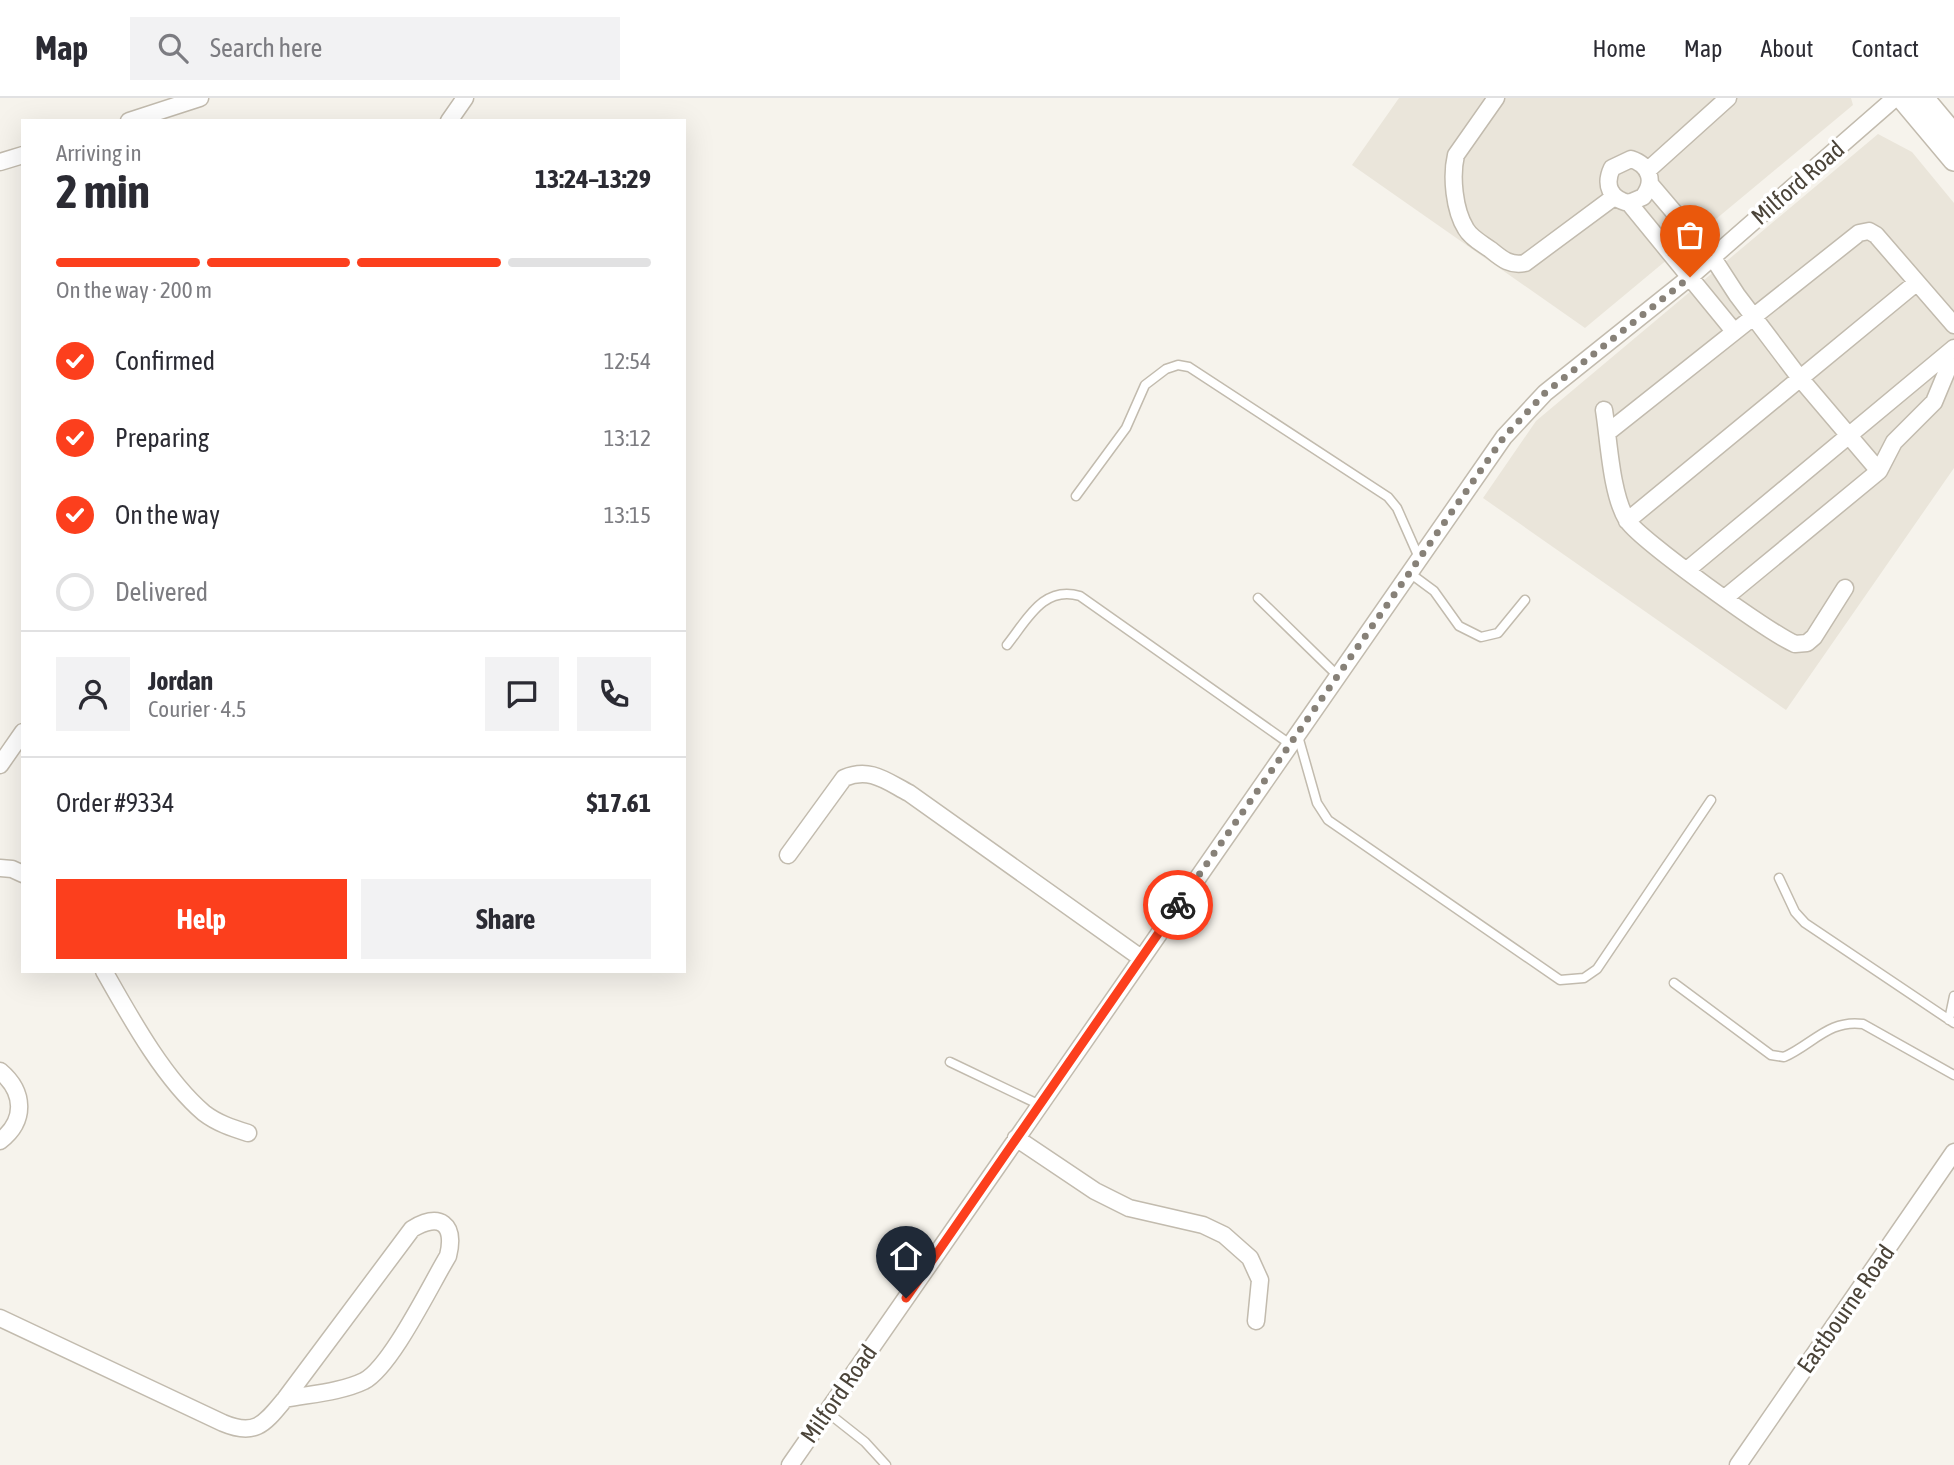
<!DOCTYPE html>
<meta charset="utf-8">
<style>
:root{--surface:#fff;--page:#f2f2f3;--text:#2b2b33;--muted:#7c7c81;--line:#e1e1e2;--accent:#fc3f1d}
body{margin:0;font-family:"Asap Condensed",sans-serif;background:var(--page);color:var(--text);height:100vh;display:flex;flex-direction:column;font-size:26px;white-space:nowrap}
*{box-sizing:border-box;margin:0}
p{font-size:23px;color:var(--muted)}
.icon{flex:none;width:38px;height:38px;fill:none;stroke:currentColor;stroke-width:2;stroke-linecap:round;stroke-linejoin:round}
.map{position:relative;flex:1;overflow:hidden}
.panel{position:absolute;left:21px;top:21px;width:665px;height:854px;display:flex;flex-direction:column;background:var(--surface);border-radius:0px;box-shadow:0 7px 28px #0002}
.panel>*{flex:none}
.pin{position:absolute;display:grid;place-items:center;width:60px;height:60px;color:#fff;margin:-72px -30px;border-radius:50% 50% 50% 0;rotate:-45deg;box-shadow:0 0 7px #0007}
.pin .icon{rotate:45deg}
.courier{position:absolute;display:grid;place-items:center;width:70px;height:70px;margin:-35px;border:5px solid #fc3f1d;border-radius:50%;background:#fff;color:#222;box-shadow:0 2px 9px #0007}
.head em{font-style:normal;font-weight:700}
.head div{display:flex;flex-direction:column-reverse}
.head{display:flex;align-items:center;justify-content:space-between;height:119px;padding:0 35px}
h1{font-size:46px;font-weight:700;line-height:52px}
.bar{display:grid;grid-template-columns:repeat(4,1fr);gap:10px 7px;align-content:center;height:84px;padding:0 35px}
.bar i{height:9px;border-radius:5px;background:var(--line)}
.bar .current{background:var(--accent)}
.bar p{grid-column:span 4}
.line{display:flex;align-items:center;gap:18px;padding:0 35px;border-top:2px solid var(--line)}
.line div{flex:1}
.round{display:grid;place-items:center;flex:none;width:74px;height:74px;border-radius:0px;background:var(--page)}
ol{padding:0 35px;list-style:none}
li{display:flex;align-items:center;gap:21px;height:77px}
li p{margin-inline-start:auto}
li .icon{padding:7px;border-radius:50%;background:var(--accent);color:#fff;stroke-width:4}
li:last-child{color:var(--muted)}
li i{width:38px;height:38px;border:4px solid var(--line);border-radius:50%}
.button{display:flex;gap:14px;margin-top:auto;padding:14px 35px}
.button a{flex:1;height:80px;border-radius:0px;background:var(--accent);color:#fff;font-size:28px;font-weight:700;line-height:80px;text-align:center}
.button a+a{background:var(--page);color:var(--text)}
header{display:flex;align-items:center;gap:42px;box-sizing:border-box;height:98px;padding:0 35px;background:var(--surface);border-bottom:2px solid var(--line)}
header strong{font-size:33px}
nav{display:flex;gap:38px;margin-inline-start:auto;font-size:24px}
.search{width:490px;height:63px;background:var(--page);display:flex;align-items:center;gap:18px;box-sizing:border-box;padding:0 24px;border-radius:0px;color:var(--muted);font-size:26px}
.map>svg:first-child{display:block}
.residential{fill:#eae5da}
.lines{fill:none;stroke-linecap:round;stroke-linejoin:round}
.service-casing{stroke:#c2bbae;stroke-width:11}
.minor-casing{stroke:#c2bbae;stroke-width:19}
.tertiary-casing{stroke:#c2bbae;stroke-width:24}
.service{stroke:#fff;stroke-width:8}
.minor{stroke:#fff;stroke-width:16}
.tertiary{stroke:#fff;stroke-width:21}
.done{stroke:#878178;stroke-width:7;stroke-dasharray:0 12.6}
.route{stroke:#fc3f1d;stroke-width:9}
.labels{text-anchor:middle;stroke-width:7;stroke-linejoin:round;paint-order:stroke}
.street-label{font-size:24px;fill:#4b4439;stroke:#fff}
</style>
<header>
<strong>Map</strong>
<div class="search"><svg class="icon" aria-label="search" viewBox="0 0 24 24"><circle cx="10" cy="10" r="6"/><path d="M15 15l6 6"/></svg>Search here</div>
<nav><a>Home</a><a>Map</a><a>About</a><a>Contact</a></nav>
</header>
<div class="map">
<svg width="1954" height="1367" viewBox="0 0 1954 1367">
<rect width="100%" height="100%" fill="#f6f3ec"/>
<path class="residential" d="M1399 0H1851L1853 7 1585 230 1352 67Z
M1878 36 1912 54 1954 105V370L1786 612 1483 400 1536 323Z"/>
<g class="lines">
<g class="service-casing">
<path id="service" d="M1076 398 1126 330 1145 287 1166 271 1178 267 1189 269 1388 399 1397 410 1420 462
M1411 476 1434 493 1459 528 1481 539 1498 535 1525 502
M1258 500 1338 578
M1007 547C1027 522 1043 487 1080 498L1290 646
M1298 638 1317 705 1328 722 1560 882 1584 880 1597 871 1711 702
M1779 780 1795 814 1805 825 1954 925
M1674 885 1771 957 1784 959C1812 947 1829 921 1863 926L1954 977
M1949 922 1954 898
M950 964 1040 1007
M827 1314 865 1344 886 1367"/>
</g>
<g class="minor-casing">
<path id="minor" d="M1496 0 1456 57C1451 78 1454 112 1466 131 1471 140 1483 146 1491 152 1502 161 1510 168 1525 165L1614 99
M129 23 200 0
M449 23 465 0
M0 64 23 57
M1648 72 1728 0
M1650 86 1713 160 1737 197 1799 279 1879 373
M1629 105 1643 99C1656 83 1649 67 1631 61L1612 70C1604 87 1610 101 1629 105L1733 232
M1604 312C1609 343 1611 396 1627 422 1638 441 1771 536 1795 546L1807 545 1814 539 1845 490
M1607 335 1859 135 1869 133 1876 137 1954 227
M1627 423 1916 185
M1687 472 1954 250
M1726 499 1879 373 1894 344 1934 304 1954 256
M0 667 23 634
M788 757 844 680C870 669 886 683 909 695L1141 860
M0 770 12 771 23 776
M104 873C130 919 164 981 204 1015 217 1025 232 1030 248 1035
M0 973C25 994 26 1023 0 1043
M1016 1040 1095 1093 1129 1110 1203 1127 1224 1137 1250 1160 1260 1182 1256 1223
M0 1220 223 1325C256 1339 265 1325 285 1301L412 1131C440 1114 456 1126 448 1158 431 1186 391 1269 364 1283 341 1294 311 1296 285 1301
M790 1367 1504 339 1545 295 1690 179 1895 0
M1738 1367 1954 1054"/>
</g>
<g class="tertiary-casing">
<path id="tertiary" d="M1902 0 1954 62
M1923 0 1954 37"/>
</g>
<use href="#service" class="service"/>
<use href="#minor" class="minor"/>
<use href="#tertiary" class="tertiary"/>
</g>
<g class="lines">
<path class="done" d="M1178 807 1504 339 1545 295 1690 179"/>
<path class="route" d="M906 1200 1178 807"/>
</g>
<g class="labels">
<g class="street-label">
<text transform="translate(1798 85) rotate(-41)" y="8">Milford Road</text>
<text transform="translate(1846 1211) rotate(-55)" y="8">Eastbourne Road</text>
<text transform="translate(839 1296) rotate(-55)" y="8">Milford Road</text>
</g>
</g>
</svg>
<div class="pin" style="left:1690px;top:179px;background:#ea580c"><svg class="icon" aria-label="bag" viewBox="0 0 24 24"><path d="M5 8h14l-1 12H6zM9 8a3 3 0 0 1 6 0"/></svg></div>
<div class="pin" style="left:906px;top:1200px;background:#1f2937"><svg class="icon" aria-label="home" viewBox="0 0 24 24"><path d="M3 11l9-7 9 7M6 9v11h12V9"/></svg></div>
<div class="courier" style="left:1178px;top:807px"><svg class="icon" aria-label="bike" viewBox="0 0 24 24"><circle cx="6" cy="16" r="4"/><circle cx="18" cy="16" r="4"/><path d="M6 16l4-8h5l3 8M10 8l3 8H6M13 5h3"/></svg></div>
<section class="panel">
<div class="head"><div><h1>2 min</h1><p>Arriving in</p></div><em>13:24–13:29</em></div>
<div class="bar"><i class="current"></i><i class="current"></i><i class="current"></i><i></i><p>On the way · 200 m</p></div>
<ol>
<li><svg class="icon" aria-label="check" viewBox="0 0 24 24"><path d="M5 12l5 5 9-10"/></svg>Confirmed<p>12:54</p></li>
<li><svg class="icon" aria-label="check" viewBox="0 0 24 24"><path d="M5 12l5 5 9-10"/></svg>Preparing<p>13:12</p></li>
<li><svg class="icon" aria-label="check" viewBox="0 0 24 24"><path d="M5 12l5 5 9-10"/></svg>On the way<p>13:15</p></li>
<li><i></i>Delivered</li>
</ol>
<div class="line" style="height:126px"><a class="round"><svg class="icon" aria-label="person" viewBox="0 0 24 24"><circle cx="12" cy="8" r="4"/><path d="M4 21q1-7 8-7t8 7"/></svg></a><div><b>Jordan</b><p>Courier · 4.5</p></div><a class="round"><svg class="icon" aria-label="chat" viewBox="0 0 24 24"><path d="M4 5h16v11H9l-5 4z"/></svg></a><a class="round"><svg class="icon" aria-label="phone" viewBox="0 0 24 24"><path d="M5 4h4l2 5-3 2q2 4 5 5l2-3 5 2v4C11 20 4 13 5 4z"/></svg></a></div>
<div class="line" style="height:91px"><div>Order #9334</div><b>$17.61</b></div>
<div class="button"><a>Help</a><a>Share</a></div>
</section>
</div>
